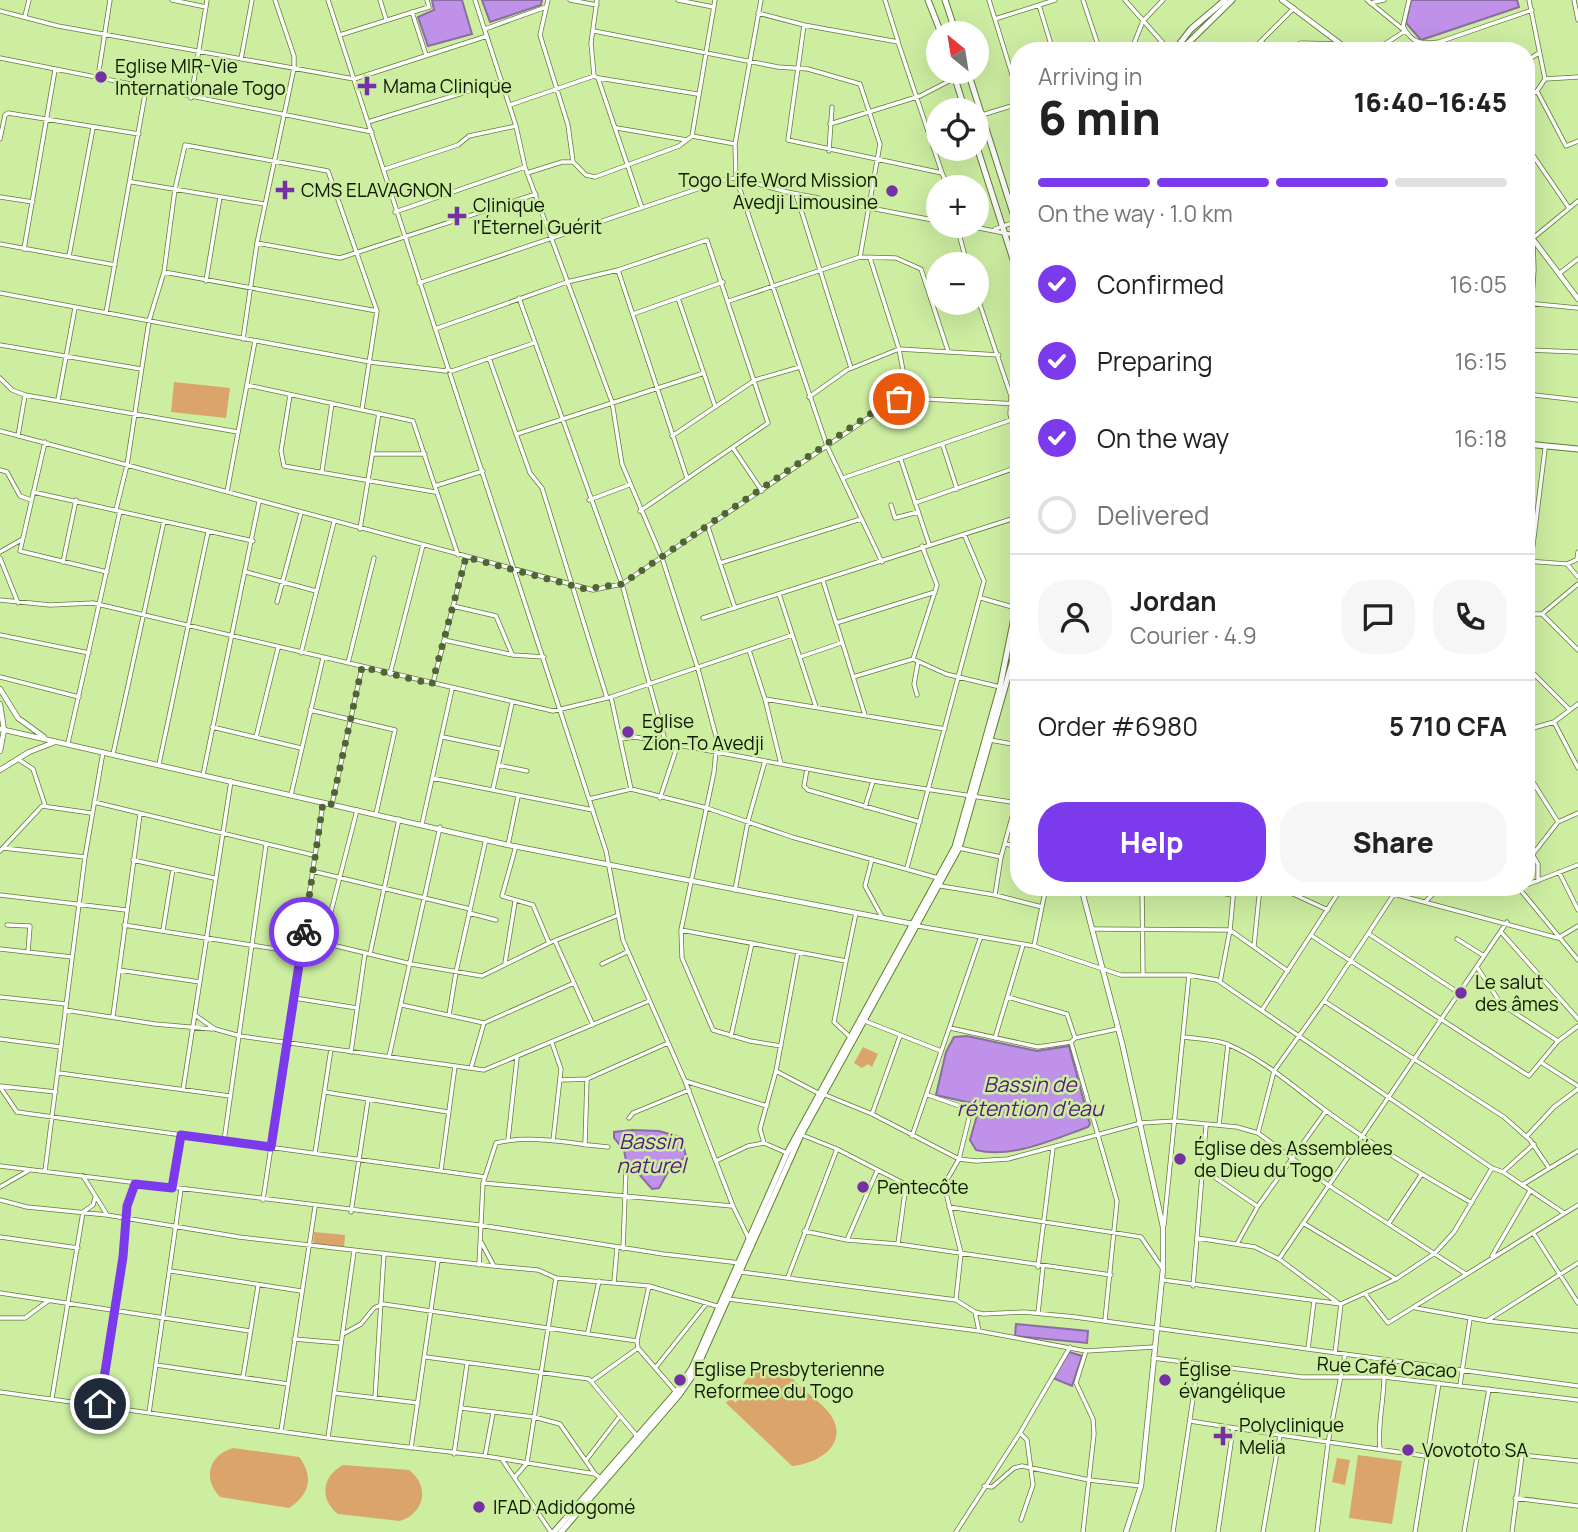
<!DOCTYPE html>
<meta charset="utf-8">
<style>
:root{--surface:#fff;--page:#f6f6f6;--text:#222;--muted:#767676;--line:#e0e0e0;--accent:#7c3aed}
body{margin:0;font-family:Manrope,sans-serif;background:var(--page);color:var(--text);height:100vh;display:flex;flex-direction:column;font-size:26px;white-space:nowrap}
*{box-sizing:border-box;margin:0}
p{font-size:23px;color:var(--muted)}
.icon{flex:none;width:38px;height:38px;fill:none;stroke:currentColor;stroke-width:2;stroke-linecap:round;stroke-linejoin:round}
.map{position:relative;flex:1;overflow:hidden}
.panel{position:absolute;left:1010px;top:42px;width:525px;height:854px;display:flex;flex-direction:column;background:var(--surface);border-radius:28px;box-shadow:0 7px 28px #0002}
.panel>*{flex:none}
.needle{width:46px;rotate:330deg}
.tools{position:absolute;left:926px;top:21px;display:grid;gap:14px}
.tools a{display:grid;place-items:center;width:63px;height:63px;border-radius:50%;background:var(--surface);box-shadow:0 7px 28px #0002;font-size:35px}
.pin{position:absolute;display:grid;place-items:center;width:60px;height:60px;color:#fff;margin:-30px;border:4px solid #fff;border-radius:50%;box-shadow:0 2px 7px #0007}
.courier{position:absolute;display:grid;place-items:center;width:70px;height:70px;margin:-35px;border:5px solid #7c3aed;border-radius:50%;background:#fff;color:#222;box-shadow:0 2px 9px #0007}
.summary em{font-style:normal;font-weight:800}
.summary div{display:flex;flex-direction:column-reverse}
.summary{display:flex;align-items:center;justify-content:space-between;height:119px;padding:0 28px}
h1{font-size:46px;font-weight:800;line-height:52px}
.bar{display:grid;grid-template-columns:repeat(4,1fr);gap:10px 7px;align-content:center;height:84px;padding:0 28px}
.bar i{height:9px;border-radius:5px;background:var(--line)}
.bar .active{background:var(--accent)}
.bar p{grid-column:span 4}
.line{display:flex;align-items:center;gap:18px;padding:0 28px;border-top:2px solid var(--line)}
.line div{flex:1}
.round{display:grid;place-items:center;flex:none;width:74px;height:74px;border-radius:28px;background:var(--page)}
ol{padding:0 28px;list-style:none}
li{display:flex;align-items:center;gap:21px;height:77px}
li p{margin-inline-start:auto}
li .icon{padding:7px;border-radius:50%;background:var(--accent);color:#fff;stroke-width:4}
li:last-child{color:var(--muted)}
li i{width:38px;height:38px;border:4px solid var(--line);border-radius:50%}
.cta{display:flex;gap:14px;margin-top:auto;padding:14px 28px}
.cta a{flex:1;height:80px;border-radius:28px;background:var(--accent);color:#fff;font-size:28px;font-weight:800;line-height:80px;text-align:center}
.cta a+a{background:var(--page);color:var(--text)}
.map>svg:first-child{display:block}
.green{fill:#daa46b}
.water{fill:#bf91e9;stroke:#8a6da3;stroke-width:2}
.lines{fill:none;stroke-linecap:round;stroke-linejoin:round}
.minor-casing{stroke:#607d34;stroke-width:5}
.tertiary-casing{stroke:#607d34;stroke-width:6}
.secondary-casing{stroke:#607d34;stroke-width:7}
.minor{stroke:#fff;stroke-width:3.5}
.tertiary{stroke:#fff;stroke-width:4.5}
.secondary{stroke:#fff;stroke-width:5}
.done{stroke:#516438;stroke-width:7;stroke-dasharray:0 12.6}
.route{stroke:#7c3aed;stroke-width:9}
.poi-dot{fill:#7430a4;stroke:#cdeea1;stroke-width:2.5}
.labels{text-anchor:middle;stroke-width:5;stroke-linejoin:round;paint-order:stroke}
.poi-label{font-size:19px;fill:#0e1900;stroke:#cdeea1;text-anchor:start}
.street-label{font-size:19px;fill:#0e1900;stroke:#cdeea1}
.water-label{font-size:21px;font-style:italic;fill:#571980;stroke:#cdeea1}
</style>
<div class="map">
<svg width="1578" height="1532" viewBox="0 0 1578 1532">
<rect width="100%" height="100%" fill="#cdeea1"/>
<path class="green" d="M174 382 230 388 226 418 171 412Z
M863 1047 878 1054 872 1067 868 1064 862 1068 854 1063Z
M314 1232 345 1235 344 1249 313 1245Z
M777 1367C787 1372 794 1381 802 1388 812 1397 827 1407 833 1419 847 1447 816 1464 792 1466L726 1403 730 1398 736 1403C740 1380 754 1367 777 1367Z
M233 1448 299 1457C314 1476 310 1495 289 1508L220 1497C202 1478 209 1455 233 1448Z
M1358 1455 1402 1461 1392 1524 1349 1518Z
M1337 1458 1350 1460 1345 1485 1332 1482Z
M343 1465 409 1470C430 1486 425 1513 400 1521L338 1514C319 1499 322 1476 343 1465Z"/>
<path class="water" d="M432 0H462L472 34 428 46 418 17 434 10Z
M482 0H542L541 5 490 22Z
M1411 0H1517L1519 7 1421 40 1406 23Z
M967 1036 1037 1051 1069 1046 1090 1124 1088 1127C1054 1139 1012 1159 976 1150L970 1140 980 1105 936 1095 946 1052 954 1037Z
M632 1130 659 1131 681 1137 686 1156 668 1172 659 1188 652 1189 638 1173 628 1171 624 1150 614 1138V1132Z
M1016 1324 1088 1331 1087 1343 1015 1336Z
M1069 1352 1082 1356 1072 1386 1053 1378Z"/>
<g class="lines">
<g class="minor-casing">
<path id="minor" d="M172 0 206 7
M328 0 448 368
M380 0 386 19
M475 0 516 126 525 167 612 402 622 464 662 558 698 669 717 740 714 772 681 930 682 958 713 1030 750 1041 781 1046
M548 0 540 35 568 125 573 162
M570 0 597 5
M597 0 591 43 594 76 598 78 642 208
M678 0 713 7
M761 0 735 144 736 178 827 446 882 562
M885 0 898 41
M989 0 1018 94
M1083 0 1100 51
M1125 0 1170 51
M1367 0 1405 31 1374 51
M1409 0 1403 26C1411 43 1422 45 1439 42L1532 10
M1574 0 1578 20
M1370 3 1384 0
M1039 5 1053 51
M0 11 58 26 354 79 487 36
M412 12 426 55
M758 13 804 25
M25 16 29 0
M995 19 1055 0
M485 29 546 7
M594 31 778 67 808 69 860 84 880 144 860 257
M340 35 429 7 427 0
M1261 41 1271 51
M1131 51 1143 21 1163 0
M1251 51 1294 8
M1277 51 1301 43 1339 44
M0 58 372 132
M241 59 252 0
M1526 61 1539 53
M98 77 110 0
M599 78 697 94
M1545 79 1578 77
M1537 91 1566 146 1578 141
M1526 97 1537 91 1545 79 1529 0
M191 98 207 0
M510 105 594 76
M982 115 1018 104
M371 121 502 81
M830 124 920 96 955 78
M617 128 687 140
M692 136 735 144
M0 139 5 115 8 113 139 134
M1526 145 1569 208
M829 151 832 107
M385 169 458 145 469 136 516 126
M527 173 562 162H573L586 175 595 177 679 146 692 136 715 0
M942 173 898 42 804 25 788 140 942 173 948 187
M132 182 264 204
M796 194 851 368
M0 197 33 202
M395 212 525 167
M957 226 967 264
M969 226 1009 234 1018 232
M995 229 1018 221
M257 243 340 258 536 194
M0 244 115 265
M24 249 55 70
M69 256 93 128
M870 258 899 349 908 398
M618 270 687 478
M164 272 377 311
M1560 273 1578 259
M206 281 220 197
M419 283 727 179 736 178 787 192 938 221
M0 293 370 362 446 371
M976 293 1011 396 1010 414 1018 444
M931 297 938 295
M519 298 622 584 666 744
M678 298 715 406
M729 301 860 257 896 258 921 269 948 351
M1526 303 1578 308
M106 313 146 89
M633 314 723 282
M435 329 567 282 618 270 707 240 768 423 640 511
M243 339 257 243 294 68V56L275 0
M0 345 141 369
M1528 350 1578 352
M489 358 530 473 542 488 548 507 607 698
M447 369 452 371 534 343
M450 374 606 851 623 940 685 1081 733 1206 748 1237
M0 378 12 390 25 395 238 432
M1526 382 1534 270 1533 238 1578 201
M247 385 413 421 458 555
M1526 394 1578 400
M290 395 281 451 284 466 435 492
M809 397 847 370 899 349 999 355
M58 400 75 308
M0 431 593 590 622 584 892 402 908 398 1018 404
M517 434 704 373
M18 436 25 395
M672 436 755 380 800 367
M45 442 20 551 107 572
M943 446 957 489
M733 448 762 491
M372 454H425
M901 460 929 544
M0 470 7 472 20 496 31 500
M322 471 332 403
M843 478 1011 420
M435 486 483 471
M33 492 253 541
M227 492 255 341
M589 500 629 485
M915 503 1018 467
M891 505 895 518 918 512
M116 510 127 465 149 321 164 272 175 189 185 145 328 171 377 311 362 409
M708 527 735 608
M360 529 379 413
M0 552 21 540
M0 558 18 603
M1577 559 1578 552
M1526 561 1567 564 1578 559
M1531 561 1545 449
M63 562 76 500
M720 563 861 519
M1567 564 1578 577
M246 572 316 591
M823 581 865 715
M779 594 816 707
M981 598 1016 608
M0 600 50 605 93 603 553 711 611 697 792 635
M277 602 301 513
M453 606 496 616 512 654
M1526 614H1542L1578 584
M1542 614 1578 650
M703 618 1018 517
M836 623 935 592
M0 635 89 653
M444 640 513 655 544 657
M749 650 765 699 781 764
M301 653 334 522
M800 657 841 643
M913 659 937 585 922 546
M348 663 374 558
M1526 666 1570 710
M390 674 423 545
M0 677 79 697
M853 677 913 659 946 674 1000 687
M433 683 466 557
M917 695 914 684 918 662
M611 697 631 789 707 808 792 837 938 878
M765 699 945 729
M310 710 395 730 376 814
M1554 722 1578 768
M212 727 301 748
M1526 730 1554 722 1578 704
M256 737 278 648
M443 737 501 749
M621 739 635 737 873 781 1018 803
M990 740 1018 745
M68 743 120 511
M113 754 164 521
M18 759 33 769 45 805
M159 764 208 532
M498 765 527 771
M807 769 804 786 808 790 920 822
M1526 771 1558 822 1533 854
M203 775 259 502
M432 778 593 810
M493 789 512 703
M291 795 323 658
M660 798 677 747
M589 799 631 789
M94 802 313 855
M332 804 362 667
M865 807 873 781
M1558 822 1578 813
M422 824 452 689
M1006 844 1018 847
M1526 844 1538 864V881
M508 845 518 797
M516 846 502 896 533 905 549 943
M3 848 85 857
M959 848 1001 857
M0 851 42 806 91 813
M872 859 865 886 882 917
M133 860 214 878
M907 868 984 581 964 534
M312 871 470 909
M1559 872 1578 910
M1526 885 1578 865
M941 886 995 895 1042 907
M1142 887 1143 974
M1191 887 1232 895
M1278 887 1328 910
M1368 887 1558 938 1578 926
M1518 887 1578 960
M735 890 748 821 765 761
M0 895 126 910
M995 895 1001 857 1016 803
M1425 902 1440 887
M469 913 496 920
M7 925 30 926 28 952
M124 925 301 953
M918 926 1034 946 1121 975H1189L1217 980 1492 1168 1503 1172 1564 1213
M1092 929 1230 930 1288 971
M163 930 173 869
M681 930 846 961 856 913
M1501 932 1578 1019
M1369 934 1459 993
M1312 936 1529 1076 1558 1041 1578 1026
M303 938 411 964 482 976 549 943 616 916
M1457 939 1484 956
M323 943 357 810
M1034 946 1046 887
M1254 946 1260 887
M0 949 72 957
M370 954 399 819
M846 961 834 1022 850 1037
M505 963 515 902
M602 964 627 952
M1477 967 1501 1004 1558 1041
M119 970 200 982
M1220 982 1230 930 1234 887
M574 983 593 1025
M0 997 66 1004
M1008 997 1067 1014 1075 1038
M294 998 357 1008
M1324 1001 1504 1117 1530 1140 1549 1168
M402 1005 484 1023 574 983 555 941
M65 1010 155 1024 212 1029
M1262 1010 1342 887
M195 1015 215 1029 240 1036 484 1070 649 1001
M449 1015 456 972 486 839
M113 1016 140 814
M865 1021 941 1051
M950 1028 1038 1047 1071 1042 1075 1038 1117 1029
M731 1036 752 943
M1184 1037C1198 1039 1214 1039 1227 1044 1263 1059 1294 1087 1325 1110 1371 1144 1422 1175 1472 1203
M995 1038 1023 945
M0 1039 61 1047
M1071 1042 1117 1201 1105 1320
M552 1043 561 1069 553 1141
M351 1052 365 953
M389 1057 440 827
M1542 1063 1578 1086
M471 1068 484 1023
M776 1071 818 1093
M59 1073 230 1096
M561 1080 587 1079 668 1043
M685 1081 767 1106
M0 1086 56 1092
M0 1087 17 1112 485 1177
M183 1090 231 781
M325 1092 448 1112
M823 1094 872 1114 959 1159 976 1161 1008 1159 1141 1123 1175 1121 1237 1127 1258 1133 1328 1185 1466 1274
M928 1095 971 1110 959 1159 944 1185 961 1253 956 1299
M872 1114 900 1036
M629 1118 633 1113 689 1090
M1219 1125 1228 1044
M1258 1133 1274 1071 1324 1001 1394 894
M802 1135 837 1149 903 1183 905 1192 898 1244
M912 1136 980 939
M1527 1136 1554 1107 1578 1089
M508 1140 517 1058
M224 1141 266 845
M764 1143 760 1129 776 1071 798 952
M585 1145 587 1079
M315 1153 331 1049
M716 1161 748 1146 764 1143 787 1153
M0 1166 479 1225 663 1254 740 1263
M441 1170 455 1066
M1204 1170 1257 1206
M45 1171 85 857 103 752
M1503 1172 1534 1144
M83 1176 106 1213
M483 1183 732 1206
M1522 1185 1578 1151
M0 1187 28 1171
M172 1188 181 1135
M906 1191 913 1185H944
M0 1200 27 1207 107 1215 239 1237 494 1266
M263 1200 323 803
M949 1207 1141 1237 1163 1269
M351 1212 368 1100
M1303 1223 1396 1279
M1389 1223 1421 1175
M1164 1225 1189 975
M804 1231 847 1240 898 1244 1111 1275
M1534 1234 1578 1303
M0 1237 78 1248
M1197 1238 1255 1247 1279 1259 1337 1302
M847 1240 877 1171
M481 1242 494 1266 538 1270 556 1278 649 1286 720 1307
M1238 1242 1258 1206 1326 1111
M623 1249 626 1170
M1492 1256 1530 1191
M1279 1259 1507 922
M479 1265 483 1183 496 1143C532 1134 572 1144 608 1147
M1038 1267 1053 1148
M171 1271 301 1291
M741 1272 956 1300 975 1312 983 1314 1024 1312 1075 1317 1308 1349 1314 1301
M788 1277 837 1149
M1163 1280 1341 1304 1396 1279 1435 1253 1454 1232 1492 1168
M614 1282 617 1248
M1193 1286 1206 1126
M0 1293 250 1331
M1366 1295 1388 1323 1578 1205
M728 1299 979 1331 1086 1351 1154 1347
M1416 1308 1487 1321 1578 1331
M975 1312 979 1331
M1038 1313 1043 1267
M0 1318H25L48 1301
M1488 1320 1578 1263
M588 1332 599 1281
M343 1334 361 1324 374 1308 383 1304 637 1341 638 1348 676 1392
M294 1339 341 1343
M637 1341 649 1286
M1308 1349 1578 1386
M1335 1353 1341 1304
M426 1357 589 1379 637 1436
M1153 1358 1302 1377H1384L1578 1400
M156 1365 288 1384
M656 1367 707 1303
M243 1377 258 1286
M592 1381 638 1348
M1460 1385 1470 1319
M0 1392 328 1438 485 1456 595 1474 603 1480
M334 1393 418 1403
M52 1398 83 1212 93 1205 95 1198
M375 1398 384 1253
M100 1404 123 1257 127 1206 135 1184
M461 1408 534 1417 560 1424 595 1474
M149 1413 181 1189
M1190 1421 1280 1435 1263 1532
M281 1431 315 1207
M1020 1433 1027 1440 1033 1485 1021 1520
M1280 1435 1425 1456
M328 1438 354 1251
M411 1448 438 1261
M1380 1449C1377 1425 1384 1402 1384 1377
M1504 1453 1578 1461
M454 1454 467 1364
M485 1456 493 1413
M587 1459 620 1416
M503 1461 551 1532
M515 1477 527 1463 556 1278
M984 1486 992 1487 1014 1468 1022 1466 1089 1480 1141 1486
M1515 1498 1578 1506
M956 1532 1020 1433 1070 1347
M1083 1532 1094 1434 1093 1419 1076 1383 1086 1351
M1173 1532 1198 1365
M1218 1532 1233 1429
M1317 1532 1328 1443 1345 1355
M1415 1532 1439 1383
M1464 1532 1489 1389
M1512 1532 1522 1455"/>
</g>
<g class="tertiary-casing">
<path id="tertiary" d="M1282 0 1350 51
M1526 230 1578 299
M0 689 18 718 44 737
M0 704 4 730 0 751
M0 729 508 845 913 924
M0 770 29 752 55 742
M1081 887 1122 1043 1163 1227V1269L1141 1486 1126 1532"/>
</g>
<g class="secondary-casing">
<path id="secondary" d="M928 0 941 33
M945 0 956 33
M1174 51 1191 29 1225 0
M1180 51 1232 0
M953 72 965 110
M968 72 1018 229
M976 144 1018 275
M1526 444 1578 449
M1009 673 1018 670
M554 1532 676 1392 692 1368 787 1153 955 847 1000 687 1018 598
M561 1532 679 1395 695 1372 801 1135 959 848 1018 642"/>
</g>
<use href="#minor" class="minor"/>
<use href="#tertiary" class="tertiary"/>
<use href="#secondary" class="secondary"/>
</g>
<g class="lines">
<path class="done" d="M304 932 323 803 332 804 362 667 432 684 466 557 585 589 622 584 882 406 899 399"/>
<path class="route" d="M100 1404 123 1257 127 1206 135 1184 172 1188 181 1135 271 1147 304 932"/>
</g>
<g class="poi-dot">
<circle cx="101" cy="77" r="7"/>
<path d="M363.5 75.5h7v7h7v7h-7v7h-7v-7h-7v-7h7z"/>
<path d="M281.5 179.5h7v7h7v7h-7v7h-7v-7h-7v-7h7z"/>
<circle cx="892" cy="191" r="7"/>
<path d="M453.5 205.5h7v7h7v7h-7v7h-7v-7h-7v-7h7z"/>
<circle cx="628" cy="732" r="7"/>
<circle cx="1461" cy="993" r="7"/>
<circle cx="1180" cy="1159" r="7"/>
<circle cx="863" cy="1187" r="7"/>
<circle cx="680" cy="1380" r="7"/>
<circle cx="1165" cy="1380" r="7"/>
<path d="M1219.5 1425.5h7v7h7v7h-7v7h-7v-7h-7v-7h7z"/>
<circle cx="1408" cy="1450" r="7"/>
<circle cx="479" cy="1507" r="7"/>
</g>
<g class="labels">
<g class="poi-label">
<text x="115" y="73">Eglise MIR-Vie<tspan x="115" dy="22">Internationale Togo</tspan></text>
<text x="383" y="93">Mama Clinique</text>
<text x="878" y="187" text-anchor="end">Togo Life Word Mission<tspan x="878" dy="22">Avedji Limousine</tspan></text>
<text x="301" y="197">CMS ELAVAGNON</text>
<text x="473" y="212">Clinique<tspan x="473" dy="22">l'Éternel Guérit</tspan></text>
<text x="642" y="728">Eglise<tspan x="642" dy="22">Zion-To Avedji</tspan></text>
<text x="1475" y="989">Le salut<tspan x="1475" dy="22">des âmes</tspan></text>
<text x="1194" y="1155">Église des Assemblées<tspan x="1194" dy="22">de Dieu du Togo</tspan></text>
<text x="877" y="1194">Pentecôte</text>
<text x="694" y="1376">Eglise Presbyterienne<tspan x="694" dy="22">Reformee du Togo</tspan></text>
<text x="1179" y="1376">Église<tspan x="1179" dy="22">évangélique</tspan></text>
<text x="1239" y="1432">Polyclinique<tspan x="1239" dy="22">Melia</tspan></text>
<text x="1422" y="1457">Vovototo SA</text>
<text x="493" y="1514">IFAD Adidogomé</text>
</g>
<g class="street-label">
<text transform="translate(1387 1367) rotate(3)" y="7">Rue Café Cacao</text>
</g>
<g class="water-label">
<text x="1030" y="1092">Bassin de<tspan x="1030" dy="24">rétention d'eau</tspan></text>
<text x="651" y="1149">Bassin<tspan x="651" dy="24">naturel</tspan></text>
</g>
</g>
</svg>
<div class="tools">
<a><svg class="needle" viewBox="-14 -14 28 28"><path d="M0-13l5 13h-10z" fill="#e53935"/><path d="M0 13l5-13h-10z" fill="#767676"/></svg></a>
<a><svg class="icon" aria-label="locate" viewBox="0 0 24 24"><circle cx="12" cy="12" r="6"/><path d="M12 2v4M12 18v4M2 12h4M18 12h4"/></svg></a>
<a>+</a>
<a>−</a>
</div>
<div class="pin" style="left:899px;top:399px;background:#ea580c"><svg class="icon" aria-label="bag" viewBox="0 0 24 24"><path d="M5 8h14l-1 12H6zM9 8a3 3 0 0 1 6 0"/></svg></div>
<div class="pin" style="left:100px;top:1404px;background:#1f2937"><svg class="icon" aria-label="home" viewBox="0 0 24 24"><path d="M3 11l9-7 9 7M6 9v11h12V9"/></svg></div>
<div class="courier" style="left:304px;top:932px"><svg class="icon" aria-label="bike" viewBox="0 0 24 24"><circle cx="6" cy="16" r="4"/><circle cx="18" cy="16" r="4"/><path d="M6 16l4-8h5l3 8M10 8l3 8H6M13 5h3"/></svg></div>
<section class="panel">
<div class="summary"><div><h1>6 min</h1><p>Arriving in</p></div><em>16:40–16:45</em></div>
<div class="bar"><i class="active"></i><i class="active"></i><i class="active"></i><i></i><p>On the way · 1.0 km</p></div>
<ol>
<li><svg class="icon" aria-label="check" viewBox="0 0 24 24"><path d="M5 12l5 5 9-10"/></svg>Confirmed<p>16:05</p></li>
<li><svg class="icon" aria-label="check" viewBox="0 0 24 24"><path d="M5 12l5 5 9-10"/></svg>Preparing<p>16:15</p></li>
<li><svg class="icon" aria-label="check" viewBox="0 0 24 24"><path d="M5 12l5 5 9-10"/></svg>On the way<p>16:18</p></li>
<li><i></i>Delivered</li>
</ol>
<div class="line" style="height:126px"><a class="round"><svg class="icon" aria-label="person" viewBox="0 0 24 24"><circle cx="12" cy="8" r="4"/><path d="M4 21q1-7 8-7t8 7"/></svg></a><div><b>Jordan</b><p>Courier · 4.9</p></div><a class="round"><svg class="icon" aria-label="chat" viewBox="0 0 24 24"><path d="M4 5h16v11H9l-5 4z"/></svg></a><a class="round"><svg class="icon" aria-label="phone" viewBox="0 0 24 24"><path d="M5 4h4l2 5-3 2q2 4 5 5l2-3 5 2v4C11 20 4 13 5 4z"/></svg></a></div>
<div class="line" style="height:91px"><div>Order #6980</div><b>5 710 CFA</b></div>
<div class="cta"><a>Help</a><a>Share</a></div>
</section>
</div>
